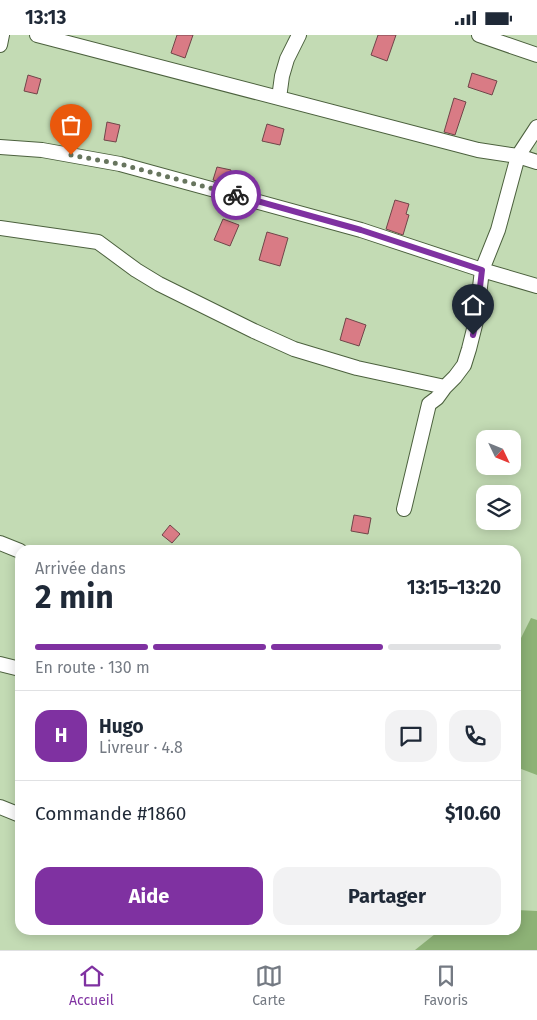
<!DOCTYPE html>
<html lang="fr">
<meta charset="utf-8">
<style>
:root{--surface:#fff;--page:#f2f2f3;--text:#1f2937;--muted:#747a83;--line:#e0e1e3;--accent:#7f31a1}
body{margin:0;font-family:"Fira Sans",sans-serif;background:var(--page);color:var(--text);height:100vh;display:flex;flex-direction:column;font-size:19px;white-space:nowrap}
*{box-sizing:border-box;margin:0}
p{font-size:16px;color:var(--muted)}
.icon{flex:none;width:28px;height:28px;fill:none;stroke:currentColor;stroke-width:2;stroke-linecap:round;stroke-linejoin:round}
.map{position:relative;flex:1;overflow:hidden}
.panel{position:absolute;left:15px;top:510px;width:506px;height:390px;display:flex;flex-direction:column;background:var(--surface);border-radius:15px;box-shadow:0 2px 12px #0003}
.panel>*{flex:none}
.needle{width:32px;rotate:133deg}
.buttons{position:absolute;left:476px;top:395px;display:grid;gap:10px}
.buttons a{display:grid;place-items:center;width:45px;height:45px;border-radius:10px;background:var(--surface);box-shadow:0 2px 12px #0003;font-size:25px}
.pin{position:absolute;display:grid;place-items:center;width:42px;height:42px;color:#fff;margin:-51px -21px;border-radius:50% 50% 50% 0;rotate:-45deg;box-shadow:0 0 5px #0007}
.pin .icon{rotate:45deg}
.courier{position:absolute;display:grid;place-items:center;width:50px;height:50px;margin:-25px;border:4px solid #7f31a1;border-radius:50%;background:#fff;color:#222;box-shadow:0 1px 6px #0007}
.headline em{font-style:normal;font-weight:700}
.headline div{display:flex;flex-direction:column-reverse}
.headline{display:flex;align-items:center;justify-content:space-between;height:85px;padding:0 20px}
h1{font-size:32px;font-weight:700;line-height:38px}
.bar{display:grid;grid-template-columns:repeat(4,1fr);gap:8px 5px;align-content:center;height:60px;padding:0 20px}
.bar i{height:6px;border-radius:4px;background:var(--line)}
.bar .selected{background:var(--accent)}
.bar p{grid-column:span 4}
.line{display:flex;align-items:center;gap:12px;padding:0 20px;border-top:1px solid var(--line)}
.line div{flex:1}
.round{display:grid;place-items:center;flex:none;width:52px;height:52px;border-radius:15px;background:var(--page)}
.button{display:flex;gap:10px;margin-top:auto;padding:10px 20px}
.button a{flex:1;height:58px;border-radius:15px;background:var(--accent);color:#fff;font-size:20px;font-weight:700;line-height:58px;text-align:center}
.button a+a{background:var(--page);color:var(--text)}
.status{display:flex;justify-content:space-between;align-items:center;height:35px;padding:0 25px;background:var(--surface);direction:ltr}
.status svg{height:14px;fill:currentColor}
.dock{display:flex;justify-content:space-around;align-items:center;height:70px;border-top:1px solid var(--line);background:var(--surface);font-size:14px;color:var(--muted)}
.dock a{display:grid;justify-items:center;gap:2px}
.dock .selected{color:var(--accent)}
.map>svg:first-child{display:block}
.green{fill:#8db276}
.building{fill:#d97b85;stroke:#704549}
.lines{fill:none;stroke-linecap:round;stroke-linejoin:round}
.minor-casing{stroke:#4c613e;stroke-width:16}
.minor{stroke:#fff;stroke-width:14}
.done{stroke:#67755e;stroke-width:5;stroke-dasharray:0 9}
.route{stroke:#7f31a1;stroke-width:6}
</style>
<div class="status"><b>13:13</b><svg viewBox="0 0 49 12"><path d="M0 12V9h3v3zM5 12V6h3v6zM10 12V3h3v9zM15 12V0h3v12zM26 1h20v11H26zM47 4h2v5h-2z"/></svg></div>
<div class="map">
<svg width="537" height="915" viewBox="0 0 537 915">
<rect width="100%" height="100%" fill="#c3dbb4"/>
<path class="green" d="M531 583 537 585V740L516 732V613Z
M516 875 537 876V915H415L440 895H516Z"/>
<path class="building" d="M177 0H193L185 23 171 18Z
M378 0H396L387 26 371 20Z
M472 38 497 46 492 60 468 52Z
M28 40 41 44 37 59 24 56Z
M454 63 466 67 455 100 444 97Z
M107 87 120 90 116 107 104 105Z
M267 89 284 94 280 110 262 106Z
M217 132 231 135 228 149 213 145Z
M395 165 409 169 406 179 409 180 403 200 386 194Z
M223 184 239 190 230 211 214 205Z
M267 197 288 203 280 231 259 225Z
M346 283 366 290 359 311 340 305Z
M354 480 371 483 368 499 351 496Z
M170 490 180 499 172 508 162 500Z"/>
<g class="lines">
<g class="minor-casing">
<path id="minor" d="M37 0 478 115 518 121 537 127
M479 0 537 20
M0 10 2 0
M279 63 282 41 287 24 299 0
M0 112 42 115 120 129 361 195 482 235 537 251
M0 193 98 207 136 235 159 249 254 296 294 314 357 333 445 352
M404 474 429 369 437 363 445 352 455 342 464 330 469 314 476 286 482 235 498 195 518 121 537 92
M0 508 20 516
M0 629 20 634
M0 772 20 780"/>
</g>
<use href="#minor" class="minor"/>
</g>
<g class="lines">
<path class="done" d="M71 120 120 129 236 160"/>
<path class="route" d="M236 160 361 195 482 235 476 286 473 300"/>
</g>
</svg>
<div class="buttons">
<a><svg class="needle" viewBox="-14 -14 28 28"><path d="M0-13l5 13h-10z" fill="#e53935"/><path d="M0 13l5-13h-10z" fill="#747a83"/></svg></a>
<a><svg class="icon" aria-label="layers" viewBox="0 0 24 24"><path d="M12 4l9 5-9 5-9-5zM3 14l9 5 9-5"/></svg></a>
</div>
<div class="pin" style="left:71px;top:120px;background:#ea580c"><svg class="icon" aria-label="bag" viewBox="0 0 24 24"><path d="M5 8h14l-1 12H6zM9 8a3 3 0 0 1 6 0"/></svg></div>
<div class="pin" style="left:473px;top:300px;background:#1f2937"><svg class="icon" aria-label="home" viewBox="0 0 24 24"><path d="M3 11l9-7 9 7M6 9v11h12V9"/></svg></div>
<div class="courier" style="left:236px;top:160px"><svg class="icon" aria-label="bike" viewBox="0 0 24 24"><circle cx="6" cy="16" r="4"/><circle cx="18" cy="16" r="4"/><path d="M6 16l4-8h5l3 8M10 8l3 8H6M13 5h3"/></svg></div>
<section class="panel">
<div class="headline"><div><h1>2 min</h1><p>Arrivée dans</p></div><em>13:15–13:20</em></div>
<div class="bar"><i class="selected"></i><i class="selected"></i><i class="selected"></i><i></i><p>En route · 130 m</p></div>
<div class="line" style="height:90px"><b class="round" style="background:var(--accent);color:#fff">H</b><div><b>Hugo</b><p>Livreur · 4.8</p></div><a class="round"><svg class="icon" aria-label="chat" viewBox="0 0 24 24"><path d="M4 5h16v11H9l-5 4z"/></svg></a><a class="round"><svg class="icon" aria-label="phone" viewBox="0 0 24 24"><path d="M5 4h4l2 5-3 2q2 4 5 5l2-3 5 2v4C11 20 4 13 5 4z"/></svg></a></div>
<div class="line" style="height:65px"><div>Commande #1860</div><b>$10.60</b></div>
<div class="button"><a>Aide</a><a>Partager</a></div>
</section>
</div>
<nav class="dock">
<a class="selected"><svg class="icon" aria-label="home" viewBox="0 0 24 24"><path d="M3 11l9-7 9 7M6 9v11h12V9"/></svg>Accueil</a>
<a><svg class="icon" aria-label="map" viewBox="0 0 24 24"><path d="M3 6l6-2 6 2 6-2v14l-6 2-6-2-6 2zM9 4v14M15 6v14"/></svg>Carte</a>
<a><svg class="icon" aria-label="saved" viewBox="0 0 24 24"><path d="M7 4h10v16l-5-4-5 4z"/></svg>Favoris</a>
</nav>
